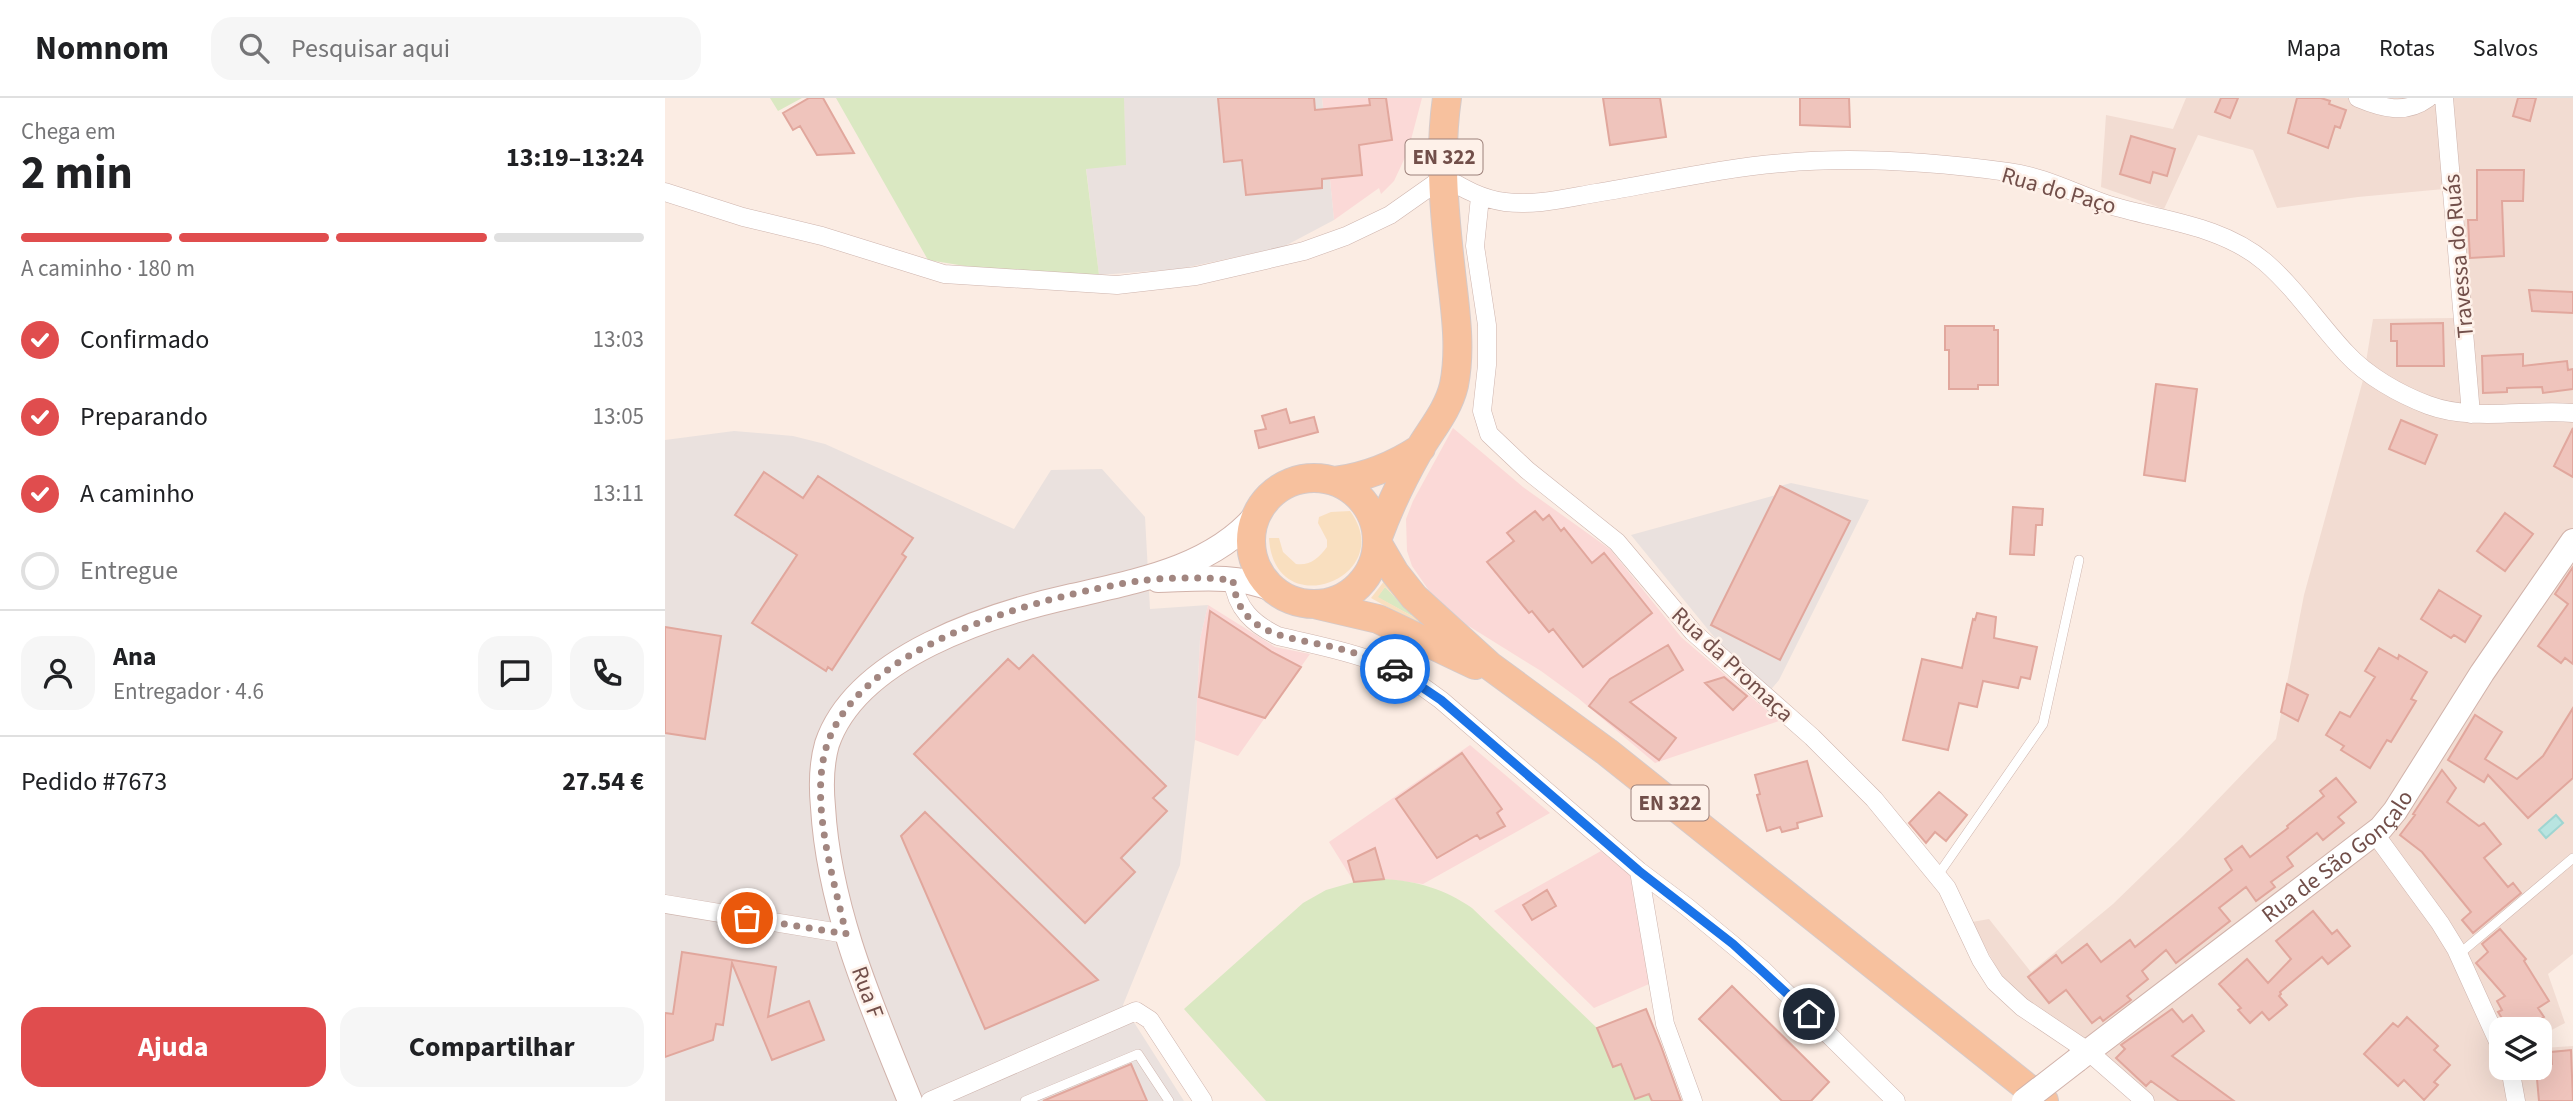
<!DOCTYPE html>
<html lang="pt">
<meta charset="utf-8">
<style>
:root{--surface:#fff;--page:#f6f6f6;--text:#202124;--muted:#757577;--line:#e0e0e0;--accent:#e04d4e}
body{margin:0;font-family:"Source Sans 3",sans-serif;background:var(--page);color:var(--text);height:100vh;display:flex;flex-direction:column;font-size:26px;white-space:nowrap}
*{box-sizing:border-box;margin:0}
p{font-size:23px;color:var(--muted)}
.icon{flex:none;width:38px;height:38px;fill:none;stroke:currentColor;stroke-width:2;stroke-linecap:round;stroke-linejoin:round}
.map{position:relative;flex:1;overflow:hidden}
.side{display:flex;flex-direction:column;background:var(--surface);width:665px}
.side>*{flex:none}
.tools{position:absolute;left:1824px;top:919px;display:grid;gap:14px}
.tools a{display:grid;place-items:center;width:63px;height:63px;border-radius:14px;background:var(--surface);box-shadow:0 7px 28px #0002;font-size:35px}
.pin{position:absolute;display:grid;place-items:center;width:60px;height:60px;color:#fff;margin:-30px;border:4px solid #fff;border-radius:50%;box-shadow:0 2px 7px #0007}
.courier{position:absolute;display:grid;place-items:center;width:70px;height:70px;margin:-35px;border:5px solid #1a73e8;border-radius:50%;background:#fff;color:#222;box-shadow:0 2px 9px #0007}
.overview em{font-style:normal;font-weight:700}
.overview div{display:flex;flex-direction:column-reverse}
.overview{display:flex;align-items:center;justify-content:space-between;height:119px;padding:0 21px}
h1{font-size:46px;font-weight:700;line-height:52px}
.bar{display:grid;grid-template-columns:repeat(4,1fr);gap:10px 7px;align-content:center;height:84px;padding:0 21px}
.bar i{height:9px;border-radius:5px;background:var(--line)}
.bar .selected{background:var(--accent)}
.bar p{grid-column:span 4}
.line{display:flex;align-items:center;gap:18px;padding:0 21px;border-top:2px solid var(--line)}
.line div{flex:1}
.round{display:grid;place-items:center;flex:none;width:74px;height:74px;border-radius:21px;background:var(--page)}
ol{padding:0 21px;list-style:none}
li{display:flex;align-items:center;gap:21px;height:77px}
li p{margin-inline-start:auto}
li .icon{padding:7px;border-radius:50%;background:var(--accent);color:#fff;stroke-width:4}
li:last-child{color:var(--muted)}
li i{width:38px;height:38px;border:4px solid var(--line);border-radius:50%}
.action{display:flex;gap:14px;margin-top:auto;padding:14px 21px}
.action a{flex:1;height:80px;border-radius:21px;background:var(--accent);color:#fff;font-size:28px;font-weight:700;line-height:80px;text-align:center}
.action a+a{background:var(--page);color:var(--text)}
header{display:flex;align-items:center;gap:42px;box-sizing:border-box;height:98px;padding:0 35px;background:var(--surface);border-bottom:2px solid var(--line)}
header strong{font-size:33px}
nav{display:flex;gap:38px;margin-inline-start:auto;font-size:24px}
.search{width:490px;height:63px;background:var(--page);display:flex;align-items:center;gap:18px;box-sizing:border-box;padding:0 24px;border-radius:21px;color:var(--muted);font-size:26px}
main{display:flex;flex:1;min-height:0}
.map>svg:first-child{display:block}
.residential{fill:#f2dcd2;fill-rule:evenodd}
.commercial{fill:#fbd9d7}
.industrial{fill:#eae1de}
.green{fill:#dae8c2}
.sand{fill:#f9dfbf;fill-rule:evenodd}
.water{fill:#b8e4e0;stroke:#9fd5d1;stroke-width:2}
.building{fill:#efc4bc;stroke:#e1a79d;stroke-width:2}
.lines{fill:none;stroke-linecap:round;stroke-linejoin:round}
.lane-casing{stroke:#ceb4ad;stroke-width:10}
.street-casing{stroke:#ceb4ad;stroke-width:19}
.secondary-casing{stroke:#d1b2aa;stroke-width:26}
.primary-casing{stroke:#d5cac9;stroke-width:30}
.lane{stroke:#fff;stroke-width:9}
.street{stroke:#fff;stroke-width:18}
.secondary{stroke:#fff;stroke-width:24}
.primary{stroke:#f7c19e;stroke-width:28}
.secondary-bridge-casing{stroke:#d1b2aa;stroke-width:26;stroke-linecap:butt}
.secondary-bridge{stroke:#fff;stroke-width:24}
.done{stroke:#a28680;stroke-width:7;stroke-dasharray:0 12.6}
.route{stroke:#1a73e8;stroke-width:9}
.labels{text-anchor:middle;stroke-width:5;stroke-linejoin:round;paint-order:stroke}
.shield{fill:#fef1e9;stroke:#9c807a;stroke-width:2}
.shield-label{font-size:21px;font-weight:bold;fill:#724f4a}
.street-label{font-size:23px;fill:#724f4a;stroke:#fef1e9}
</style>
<header>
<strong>Nomnom</strong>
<div class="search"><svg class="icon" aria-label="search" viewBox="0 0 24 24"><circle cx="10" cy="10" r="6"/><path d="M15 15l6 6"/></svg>Pesquisar aqui</div>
<nav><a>Mapa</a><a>Rotas</a><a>Salvos</a></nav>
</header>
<main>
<section class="side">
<div class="overview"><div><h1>2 min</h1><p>Chega em</p></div><em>13:19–13:24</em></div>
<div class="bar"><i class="selected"></i><i class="selected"></i><i class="selected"></i><i></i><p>A caminho · 180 m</p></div>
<ol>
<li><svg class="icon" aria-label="check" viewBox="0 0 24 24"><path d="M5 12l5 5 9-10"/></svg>Confirmado<p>13:03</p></li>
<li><svg class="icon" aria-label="check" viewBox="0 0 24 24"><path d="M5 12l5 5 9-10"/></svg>Preparando<p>13:05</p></li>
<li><svg class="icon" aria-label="check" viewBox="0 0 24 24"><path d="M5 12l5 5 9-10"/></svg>A caminho<p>13:11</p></li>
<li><i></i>Entregue</li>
</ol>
<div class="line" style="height:126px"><a class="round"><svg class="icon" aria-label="person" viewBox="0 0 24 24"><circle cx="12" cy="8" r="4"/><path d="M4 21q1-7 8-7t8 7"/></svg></a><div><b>Ana</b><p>Entregador · 4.6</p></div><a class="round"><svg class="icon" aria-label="chat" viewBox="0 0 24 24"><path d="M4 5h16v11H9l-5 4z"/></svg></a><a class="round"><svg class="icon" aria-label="phone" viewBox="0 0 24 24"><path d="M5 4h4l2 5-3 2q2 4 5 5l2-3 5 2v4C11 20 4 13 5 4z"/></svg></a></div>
<div class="line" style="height:91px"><div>Pedido #7673</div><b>27.54 €</b></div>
<div class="action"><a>Ajuda</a><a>Compartilhar</a></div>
</section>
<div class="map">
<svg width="1908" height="1003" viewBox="0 0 1908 1003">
<rect width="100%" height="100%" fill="#fbece3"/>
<path class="residential" d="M1521 0H1908V856L1883 876 1900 925 1877 937 1878 950 1908 948V1003H1487L1369 910 1336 878 1307 824 1324 821 1366 874 1448 806 1516 740 1611 641 1639 497 1698 282 1708 221 1789 220 1779 91 1693 99 1612 110 1588 52 1533 37 1499 111 1436 89 1441 17 1508 31ZM1836 931H1874V970H1836Z"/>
<path class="commercial" d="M657 0H757L743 53 729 83 716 96 714 90 669 122Z
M788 330 858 389 946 452 1016 539 1114 623 990 665 913 600 876 573 802 527 765 494 747 468 742 453 741 421 748 403Z
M543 507 610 549 645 556 573 658 530 642 535 541Z
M805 647 885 715 758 786 719 781 689 784 664 744Z
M936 753 967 779 984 886 929 910 829 813Z"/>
<path class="industrial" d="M459 0H657L669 122 618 149 514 171 434 177 421 70 460 67Z
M69 333 128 338 160 346 349 431 386 372 437 371 480 419 485 511 543 507 535 541 530 642 515 767 458 907 519 1003H0V342Z
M1126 385 1204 402 1114 582 1104 594 1054 545 966 437 1111 397 1115 388Z"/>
<path class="green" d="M105 0H137L113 13Z
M171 0H459L461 67 421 71 434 177 325 172 263 162Z
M720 489 749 519 712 499Z
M719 781C752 783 780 791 807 810L932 930 948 969 956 966 984 996 987 1003H601L519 911 638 805 661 792 689 784Z"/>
<path class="sand" d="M685 413C734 479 609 528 604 440H614L618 454 631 466C645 468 654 460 662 449V442L653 425 654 419 666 414Z
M720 482 772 537 706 500ZM720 489 747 517V518L713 499Z"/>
<path class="water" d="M1891 717 1898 725 1881 740 1874 732Z"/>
<path class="building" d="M144 0H158L189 55 152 57 135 28 128 32 118 15Z
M553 0H649L650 12 705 7 704 0H721L727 42 694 47 697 77 657 81V90L581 97 577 62 559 64Z
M938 0H995L1001 39 945 47Z
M1135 0H1184L1185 29 1135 27Z
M1556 0H1573L1565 20 1550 14Z
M1632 0H1656L1665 3 1664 6 1681 12 1675 30 1670 28 1663 50 1623 35Z
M1853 0H1871L1865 23 1848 18Z
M1466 38 1510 51 1502 78 1488 74 1485 85 1455 76Z
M1812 72H1859L1858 103H1837L1839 158 1805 160 1803 122H1812Z
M1864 192 1908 194V215L1867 213Z
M1778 225 1779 268H1732V243H1726V226Z
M1280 228H1329V232H1333V287H1313V291H1284V252H1280Z
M1858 256V268L1902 263 1903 272 1908 271V291L1878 295 1877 289 1842 290V294L1818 295 1817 258Z
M1491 286 1532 291 1520 383 1479 377Z
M621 311 625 325 649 319 653 334 594 350 590 333 601 331 597 318Z
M1736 322 1772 337 1760 366 1724 351Z
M1908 330V379L1889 368Z
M99 374 138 400 153 378 248 440 237 456 241 459 167 572 163 569 161 573 87 525 132 457 70 417Z
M1115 388 1185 423 1115 562 1046 527Z
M1348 409 1378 411 1377 427H1371L1369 457 1345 456Z
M870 413 878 422 884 417 896 433 899 430 927 465 939 455 987 515 918 569 888 531 884 534 867 513 864 515 822 464 849 443 842 435Z
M1840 415 1868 436 1840 473 1812 453Z
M1908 469V566L1900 560 1896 565 1873 548 1903 506 1890 496Z
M1774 492 1816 518 1800 544 1789 537 1786 540 1756 521Z
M545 513 607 554 636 569 600 620 534 599Z
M1312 515 1331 519 1329 540 1372 549 1365 581 1356 579 1353 590 1318 583 1312 609 1294 605 1283 652 1238 642 1257 561 1297 570 1308 521 1310 522Z
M0 529 56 538 40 641 0 635Z
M1003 547 1018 572 965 604 1011 640 994 662 924 608 945 581Z
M1714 550 1733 561 1734 557 1762 574 1746 601 1751 603 1726 644 1722 642 1705 670 1676 652 1679 648 1661 637 1675 614 1685 619 1710 579 1700 573Z
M368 557 501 688 488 700 502 713 456 760 470 774 420 825 249 656 343 561 354 571Z
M1059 579 1082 598 1068 612 1040 585Z
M1622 586 1643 597 1633 623 1616 614Z
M1908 610V680L1863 720 1823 677 1819 684 1783 662 1810 617 1837 634 1820 661 1852 681 1878 658Z
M797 655 837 711 832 715 840 728 815 741 812 737 772 760 731 701Z
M1142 663 1157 718 1132 725 1133 730 1117 734 1115 729 1102 733 1092 697 1095 696 1090 677Z
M1777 672 1791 690 1782 704 1814 728 1819 725 1836 746 1819 760 1843 789 1848 785 1856 795 1808 835 1797 822 1806 814 1757 754 1735 737 1750 717 1748 716Z
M1671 680 1691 704 1673 719 1679 725 1658 742 1652 735 1622 759 1628 768 1606 784 1610 789 1591 803 1581 789 1554 810 1565 823 1511 865 1501 852 1477 873 1483 881 1462 898 1466 902 1438 923 1435 919 1427 925 1401 892 1384 905 1363 879 1391 857 1397 865 1422 846 1436 864 1465 842 1470 849 1567 772 1560 761 1577 748 1585 759 1623 730 1622 728 1659 698 1655 693Z
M1274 694 1302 717 1281 743 1270 734 1261 745 1244 725Z
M260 714 433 882 320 931 236 738Z
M710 750 719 781 689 784 683 763Z
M882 792 891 808 867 822 858 807Z
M1648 813 1667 836 1672 832 1685 848 1663 866 1657 859 1615 894 1616 896 1614 898 1622 907 1604 922 1597 914 1585 925 1573 912 1576 910 1554 886 1582 861 1603 885 1626 861 1611 843Z
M1835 831 1861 861 1859 863 1884 903 1873 910 1879 919 1859 931H1844L1833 914 1837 912 1832 903 1840 898 1811 865 1823 854 1817 846Z
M17 854 111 869 103 919 144 903 159 942 107 962 67 865 58 927 51 926 48 942 0 959V915L8 916Z
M1067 888 1164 984 1146 1003H1117L1034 921Z
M981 911 996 948 1016 1003H987L984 996 970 1001 956 966 948 969 932 930Z
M1507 911 1518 924 1527 917 1539 933 1507 958 1569 1003H1514L1486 983 1481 988 1451 960 1460 951 1456 947Z
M1742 919 1773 948 1769 952 1785 967 1769 984 1773 987 1759 1002 1739 982 1733 988 1699 956 1728 925 1733 929Z
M1906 952 1908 1003H1874L1871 970 1887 966 1886 954Z
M466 966 482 1003H378Z"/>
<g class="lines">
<g class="lane-casing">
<path id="lane" d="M1273 777 1378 626 1414 462
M1793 857 1908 760
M360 1003 473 956 504 1003"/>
</g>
<g class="street-casing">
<path id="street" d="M1693 0C1717 10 1740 17 1763 0
M1779 0 1806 316
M0 94 78 119 157 138 279 176 452 187 531 178 639 153 681 138 725 117 779 79C799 91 817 101 840 104 870 108 901 100 931 95 993 85 1055 70 1118 65 1192 58 1269 64 1343 74 1377 78 1409 95 1441 106 1495 123 1555 126 1600 164 1631 191 1653 225 1681 255 1702 278 1734 296 1763 307 1809 324 1860 311 1908 315
M815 99 810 148 822 227V267L817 313 824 336 862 372 952 444 1028 534 1147 639 1209 701 1282 790 1316 862 1330 884 1357 909 1424 954 1480 1003
M568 482C571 510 588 526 613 538 680 554 719 558 776 602L974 773 1022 809 1098 872 1231 1003
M1710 736 1775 825 1791 851 1836 950
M974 773 1000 926 1028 1003
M0 806 181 836
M1845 970 1851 1003
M265 1003 471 913 485 922 538 1003"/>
</g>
<g class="secondary-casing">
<g id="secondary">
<path d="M493 482C531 481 571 476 607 491"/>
<path id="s1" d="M1412 962 1716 730 1730 713 1817 575 1908 443"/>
<path d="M245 1003C207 909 164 812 158 709 156 688 156 667 162 646 192 558 326 516 407 498 472 483 547 470 592 416"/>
</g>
</g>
<g class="primary-casing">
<path id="primary" d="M586 443a63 63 0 1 1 126 0a63 63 0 1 1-126 0Z
M670 383C702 379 729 368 756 350
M713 439C724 409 738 380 754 352 767 330 783 312 789 287 797 247 789 205 785 165 779 111 774 54 782 0
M713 446 730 475 749 499 825 568 942 654 1379 1003
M653 507 713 521 810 567"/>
</g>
<use href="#lane" class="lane"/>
<use href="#street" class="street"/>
<use href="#secondary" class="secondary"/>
<use href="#primary" class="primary"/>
<g class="secondary-bridge-casing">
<path id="secondary-bridge" d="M1359 1003 1412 962"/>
</g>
<use href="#secondary-bridge" class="secondary-bridge"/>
</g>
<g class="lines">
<path class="done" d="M82 820 181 836C169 782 147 713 159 658 182 548 378 498 473 483 503 479 537 479 568 482 573 538 624 539 668 549 689 554 710 561 730 571"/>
<path class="route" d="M730 571 776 602 974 773 1068 846 1144 916"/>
</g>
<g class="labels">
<g class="shield">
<rect x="740.5" y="41.5" width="77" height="35" rx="5"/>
<rect x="966.5" y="687.5" width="77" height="35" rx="5"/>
</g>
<g class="shield-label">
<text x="779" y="66">EN 322</text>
<text x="1005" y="712">EN 322</text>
</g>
<g class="street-label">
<text transform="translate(1394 92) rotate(16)" y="8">Rua do Paço</text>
<text transform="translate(1793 158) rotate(-95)" y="8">Travessa do Ruás</text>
<text transform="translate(1068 566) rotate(43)" y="8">Rua da Promaça</text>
<text dy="8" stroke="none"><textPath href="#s1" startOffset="331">Rua de São Gonçalo</textPath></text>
<text transform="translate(203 894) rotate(70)" y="8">Rua F</text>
</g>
</g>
</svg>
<div class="tools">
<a><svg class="icon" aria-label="layers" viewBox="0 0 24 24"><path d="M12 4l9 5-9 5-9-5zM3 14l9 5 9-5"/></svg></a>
</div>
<div class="pin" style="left:82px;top:820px;background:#ea580c"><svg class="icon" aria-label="bag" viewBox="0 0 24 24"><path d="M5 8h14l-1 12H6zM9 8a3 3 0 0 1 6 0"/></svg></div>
<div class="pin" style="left:1144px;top:916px;background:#1f2937"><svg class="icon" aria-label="home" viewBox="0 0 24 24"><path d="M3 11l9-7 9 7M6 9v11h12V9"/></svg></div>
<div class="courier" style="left:730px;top:571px"><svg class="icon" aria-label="car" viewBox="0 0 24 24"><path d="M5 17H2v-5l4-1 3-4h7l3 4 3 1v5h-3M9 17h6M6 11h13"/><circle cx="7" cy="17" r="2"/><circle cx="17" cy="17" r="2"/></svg></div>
</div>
</main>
